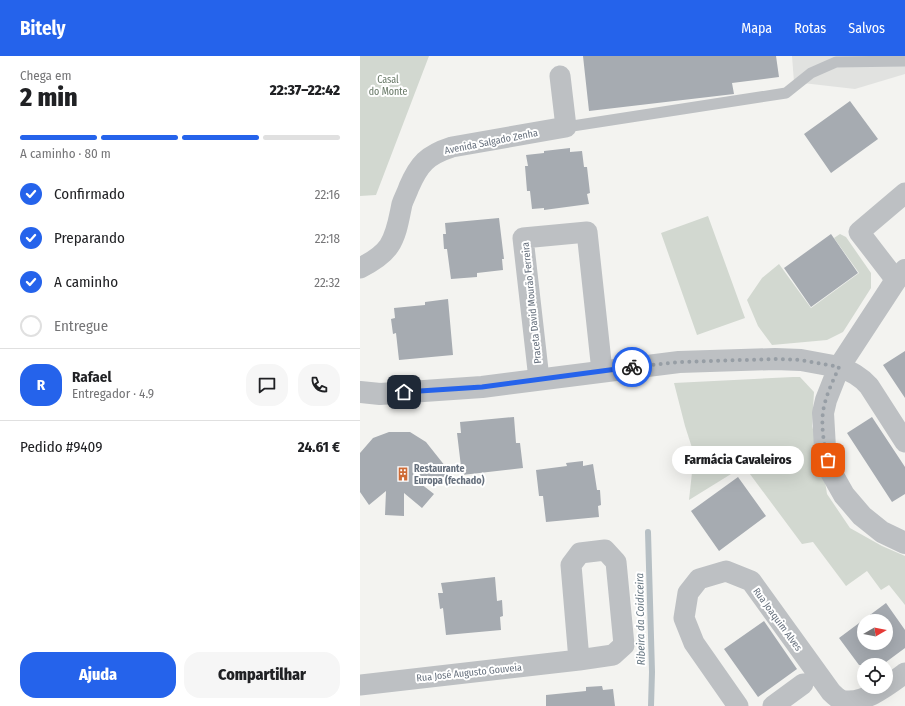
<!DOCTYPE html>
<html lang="pt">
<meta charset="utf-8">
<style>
:root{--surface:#fff;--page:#f6f6f6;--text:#202124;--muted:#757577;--line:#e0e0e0;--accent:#2563eb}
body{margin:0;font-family:"Fira Sans Condensed",sans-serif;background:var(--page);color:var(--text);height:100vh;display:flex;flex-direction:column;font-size:15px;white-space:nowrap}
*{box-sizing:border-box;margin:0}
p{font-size:13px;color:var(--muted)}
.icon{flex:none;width:22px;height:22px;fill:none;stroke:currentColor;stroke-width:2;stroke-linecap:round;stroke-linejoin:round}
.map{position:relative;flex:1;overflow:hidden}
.details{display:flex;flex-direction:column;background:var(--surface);width:360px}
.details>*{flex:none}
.needle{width:26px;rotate:81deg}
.buttons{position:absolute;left:497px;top:558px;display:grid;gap:8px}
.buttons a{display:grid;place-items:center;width:36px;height:36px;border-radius:50%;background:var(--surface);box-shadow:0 4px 16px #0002;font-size:20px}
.pin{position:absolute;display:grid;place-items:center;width:34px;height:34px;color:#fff;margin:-17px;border-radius:8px;box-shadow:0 2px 6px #0006}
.courier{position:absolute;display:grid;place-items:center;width:40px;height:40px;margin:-20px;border:3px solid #2563eb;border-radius:50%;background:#fff;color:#222;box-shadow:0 1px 5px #0007}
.bubble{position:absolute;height:28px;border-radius:14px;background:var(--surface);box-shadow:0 4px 16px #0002;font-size:13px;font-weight:800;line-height:28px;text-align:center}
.headline em{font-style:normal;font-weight:800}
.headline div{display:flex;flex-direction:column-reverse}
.headline{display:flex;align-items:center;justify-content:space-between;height:68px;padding:0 20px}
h1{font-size:26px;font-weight:800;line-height:30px}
.bar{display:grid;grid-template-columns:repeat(4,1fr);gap:6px 4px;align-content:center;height:48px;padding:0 20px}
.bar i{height:5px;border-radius:3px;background:var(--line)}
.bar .current{background:var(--accent)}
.bar p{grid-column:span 4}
.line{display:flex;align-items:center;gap:10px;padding:0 20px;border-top:1px solid var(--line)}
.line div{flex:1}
.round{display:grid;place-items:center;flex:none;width:42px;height:42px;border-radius:16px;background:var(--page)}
ol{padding:0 20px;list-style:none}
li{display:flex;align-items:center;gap:12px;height:44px}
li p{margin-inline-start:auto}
li .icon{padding:4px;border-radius:50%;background:var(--accent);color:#fff;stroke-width:4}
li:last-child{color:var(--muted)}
li i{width:22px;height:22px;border:2px solid var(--line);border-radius:50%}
.action{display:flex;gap:8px;margin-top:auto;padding:8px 20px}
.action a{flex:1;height:46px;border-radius:16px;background:var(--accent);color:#fff;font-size:16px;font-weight:800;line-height:46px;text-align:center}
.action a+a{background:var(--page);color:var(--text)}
header{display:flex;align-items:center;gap:24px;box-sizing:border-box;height:56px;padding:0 20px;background:var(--accent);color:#fff}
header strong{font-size:19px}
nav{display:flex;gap:22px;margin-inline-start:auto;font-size:14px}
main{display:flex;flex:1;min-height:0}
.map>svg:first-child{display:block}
.built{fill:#e1e2e0}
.green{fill:#d2d8d0}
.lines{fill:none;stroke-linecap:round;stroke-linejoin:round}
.stream{stroke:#b6bfc4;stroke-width:6}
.building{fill:#a6abb1;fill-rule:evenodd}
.service{stroke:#bdc0c3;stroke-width:11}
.minor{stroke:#bdc0c3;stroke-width:21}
.tertiary{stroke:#bdc0c3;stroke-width:22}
.done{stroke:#979ea5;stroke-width:4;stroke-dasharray:0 7.2}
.route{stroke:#2563eb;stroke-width:5}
.labels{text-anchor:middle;stroke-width:4;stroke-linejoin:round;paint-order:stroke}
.park-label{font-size:10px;fill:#657664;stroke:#fff}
.street-label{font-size:10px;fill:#66707d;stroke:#fff}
.poi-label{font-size:10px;font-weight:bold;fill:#66707d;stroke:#fff;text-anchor:start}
.water-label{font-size:11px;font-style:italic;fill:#677782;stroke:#fff}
</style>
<header>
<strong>Bitely</strong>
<nav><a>Mapa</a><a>Rotas</a><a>Salvos</a></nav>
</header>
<main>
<section class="details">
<div class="headline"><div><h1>2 min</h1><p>Chega em</p></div><em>22:37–22:42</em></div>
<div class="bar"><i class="current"></i><i class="current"></i><i class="current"></i><i></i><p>A caminho · 80 m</p></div>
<ol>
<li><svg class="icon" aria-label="check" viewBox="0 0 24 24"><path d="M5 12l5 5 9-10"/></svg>Confirmado<p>22:16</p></li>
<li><svg class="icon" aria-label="check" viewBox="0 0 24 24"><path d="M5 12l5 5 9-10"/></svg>Preparando<p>22:18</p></li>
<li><svg class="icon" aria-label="check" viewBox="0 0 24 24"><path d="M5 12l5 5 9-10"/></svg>A caminho<p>22:32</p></li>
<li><i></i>Entregue</li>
</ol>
<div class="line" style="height:72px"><b class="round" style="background:var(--accent);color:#fff">R</b><div><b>Rafael</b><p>Entregador · 4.9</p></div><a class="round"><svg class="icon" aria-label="chat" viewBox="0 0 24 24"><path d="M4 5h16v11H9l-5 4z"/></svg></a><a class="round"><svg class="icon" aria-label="phone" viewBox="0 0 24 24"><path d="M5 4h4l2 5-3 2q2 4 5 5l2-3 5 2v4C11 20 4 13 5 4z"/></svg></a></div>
<div class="line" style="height:52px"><div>Pedido #9409</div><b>24.61 €</b></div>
<div class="action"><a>Ajuda</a><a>Compartilhar</a></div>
</section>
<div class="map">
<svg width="545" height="650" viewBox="0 0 545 650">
<rect width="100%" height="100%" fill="#f3f3f0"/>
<path class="built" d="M432 0H545V18L495 33 434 26Z"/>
<path class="green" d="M0 0H69L16 139 0 140Z
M348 160 385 262 337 279 301 177Z
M480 178 486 181 511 217V232L483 276 467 284 412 289 398 270 387 244 402 222 419 208 451 252 499 217 474 182Z
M433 321H440L454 336 452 370 462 405 467 438 490 472 522 490 545 500V549L529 529 521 534 507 515 486 530 453 486 442 488 384 410 329 444 334 398 325 370 314 327Z"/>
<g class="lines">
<path class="stream" d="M288 476 292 616 291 650"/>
</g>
<path class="building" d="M223 0H416L419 21 372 27 374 38 229 55Z
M490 45 518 83 471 117 444 78Z
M210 92V96L222 95 224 111H227L230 137 227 138 229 148 184 154V152L172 153 170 135H167L165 110H168L166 99 184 97V95Z
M139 162 144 203H142L143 214 117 217V221L91 223 87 193H84L83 178H86L85 167Z
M471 178 498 217 451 251 424 212Z
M88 243 93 299 39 304 36 277 33 278 31 263 35 262 34 252 65 249V246Z
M545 295V342L523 309Z
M154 361 156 387H160L163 412 102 419 97 377H101L100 366Z
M512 361 545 411V438L532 446 487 377Z
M29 376H50L66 386 93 420 56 424 74 438 62 452 44 437V460L25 459 26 435 9 449 0 436V397L13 382Z
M223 405V410L233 408 237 434H240L241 449 238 450 239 461 186 466 183 440H179L176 414 207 410 206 407Z
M378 421 406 460 359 495 331 455Z
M135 521 137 545 142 544 143 560 140 561 141 574 86 579 83 552 80 553 78 537H83L81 527Z
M526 547 545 574V592L522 609H499L479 582ZM504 565H526V587H504Z
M404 565 437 613 398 641 364 593Z
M242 630 243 634 253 633 255 650H186V639L226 635V631Z"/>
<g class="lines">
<path class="service" d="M206 71 426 37 451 17 476 6 545 5"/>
<path class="minor" d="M0 212C10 207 23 199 29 190 37 178 39 162 42 148 44 142 47 137 49 131 59 108 67 99 92 91L206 71 200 20
M536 224 499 176 545 137
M479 311C492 316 500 320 509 330L545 386
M179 323 163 182 227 176 242 315
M245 494 256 506 264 589 253 599 219 604 211 509 220 497Z
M0 629 219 604
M378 650 334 587 324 562 328 537 339 523 366 515 391 525 471 636C474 639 477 642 481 644 502 650 529 629 545 617
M413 650 443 628"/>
<path class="tertiary" d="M545 214 536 224 479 311 466 344 463 357 465 392 471 416 484 439 502 460 522 476 545 487
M0 336 20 338 122 331 319 306 415 303 441 304 479 311"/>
</g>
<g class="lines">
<path class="done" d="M272 311 319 306 415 303 441 304 479 311C473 325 465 341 463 356 461 370 464 390 468 404"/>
<path class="route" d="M44 336 122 331 272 311"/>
</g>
<defs>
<g id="building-bare" transform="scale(1.08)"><path d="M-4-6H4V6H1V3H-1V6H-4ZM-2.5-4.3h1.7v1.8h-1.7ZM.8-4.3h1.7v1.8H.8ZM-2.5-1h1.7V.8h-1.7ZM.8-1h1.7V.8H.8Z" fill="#ce6b36" stroke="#fff" stroke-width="2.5" paint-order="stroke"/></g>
</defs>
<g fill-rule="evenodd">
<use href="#building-bare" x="43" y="418"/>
</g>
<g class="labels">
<g class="park-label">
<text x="28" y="27">Casal<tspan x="28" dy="12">do Monte</tspan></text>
</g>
<g class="street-label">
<text transform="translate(131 85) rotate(-11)" y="4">Avenida Salgado Zenha</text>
<text transform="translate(171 247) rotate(-96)" y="4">Praceta David Mourão Ferreira</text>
<text transform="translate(418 563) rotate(54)" y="4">Rua Joaquim Alves</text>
<text transform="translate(109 616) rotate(-6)" y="4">Rua José Augusto Gouveia</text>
</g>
<g class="poi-label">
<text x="54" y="416">Restaurante<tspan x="54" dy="12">Europa (fechado)</tspan></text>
</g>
<g class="water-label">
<text transform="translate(280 563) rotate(-91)" y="4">Ribeira da Coidiceira</text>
</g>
</g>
</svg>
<div class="buttons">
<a><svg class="needle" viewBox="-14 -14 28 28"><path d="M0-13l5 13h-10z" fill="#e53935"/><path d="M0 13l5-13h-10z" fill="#757577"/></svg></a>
<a><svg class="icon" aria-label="locate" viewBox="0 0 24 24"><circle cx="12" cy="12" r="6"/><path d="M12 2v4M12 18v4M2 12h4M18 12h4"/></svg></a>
</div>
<div class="pin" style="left:468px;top:404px;background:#ea580c"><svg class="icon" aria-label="bag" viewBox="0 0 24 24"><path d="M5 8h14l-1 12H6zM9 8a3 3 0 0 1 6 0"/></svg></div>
<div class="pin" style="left:44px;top:336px;background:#1f2937"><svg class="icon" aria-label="home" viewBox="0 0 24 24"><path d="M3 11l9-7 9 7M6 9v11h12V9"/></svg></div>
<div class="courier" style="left:272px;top:311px"><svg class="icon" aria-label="bike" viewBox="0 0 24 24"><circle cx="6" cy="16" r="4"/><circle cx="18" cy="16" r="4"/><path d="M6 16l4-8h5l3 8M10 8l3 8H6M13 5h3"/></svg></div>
<div class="bubble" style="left:312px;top:390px;width:132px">Farmácia Cavaleiros</div>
</div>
</main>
